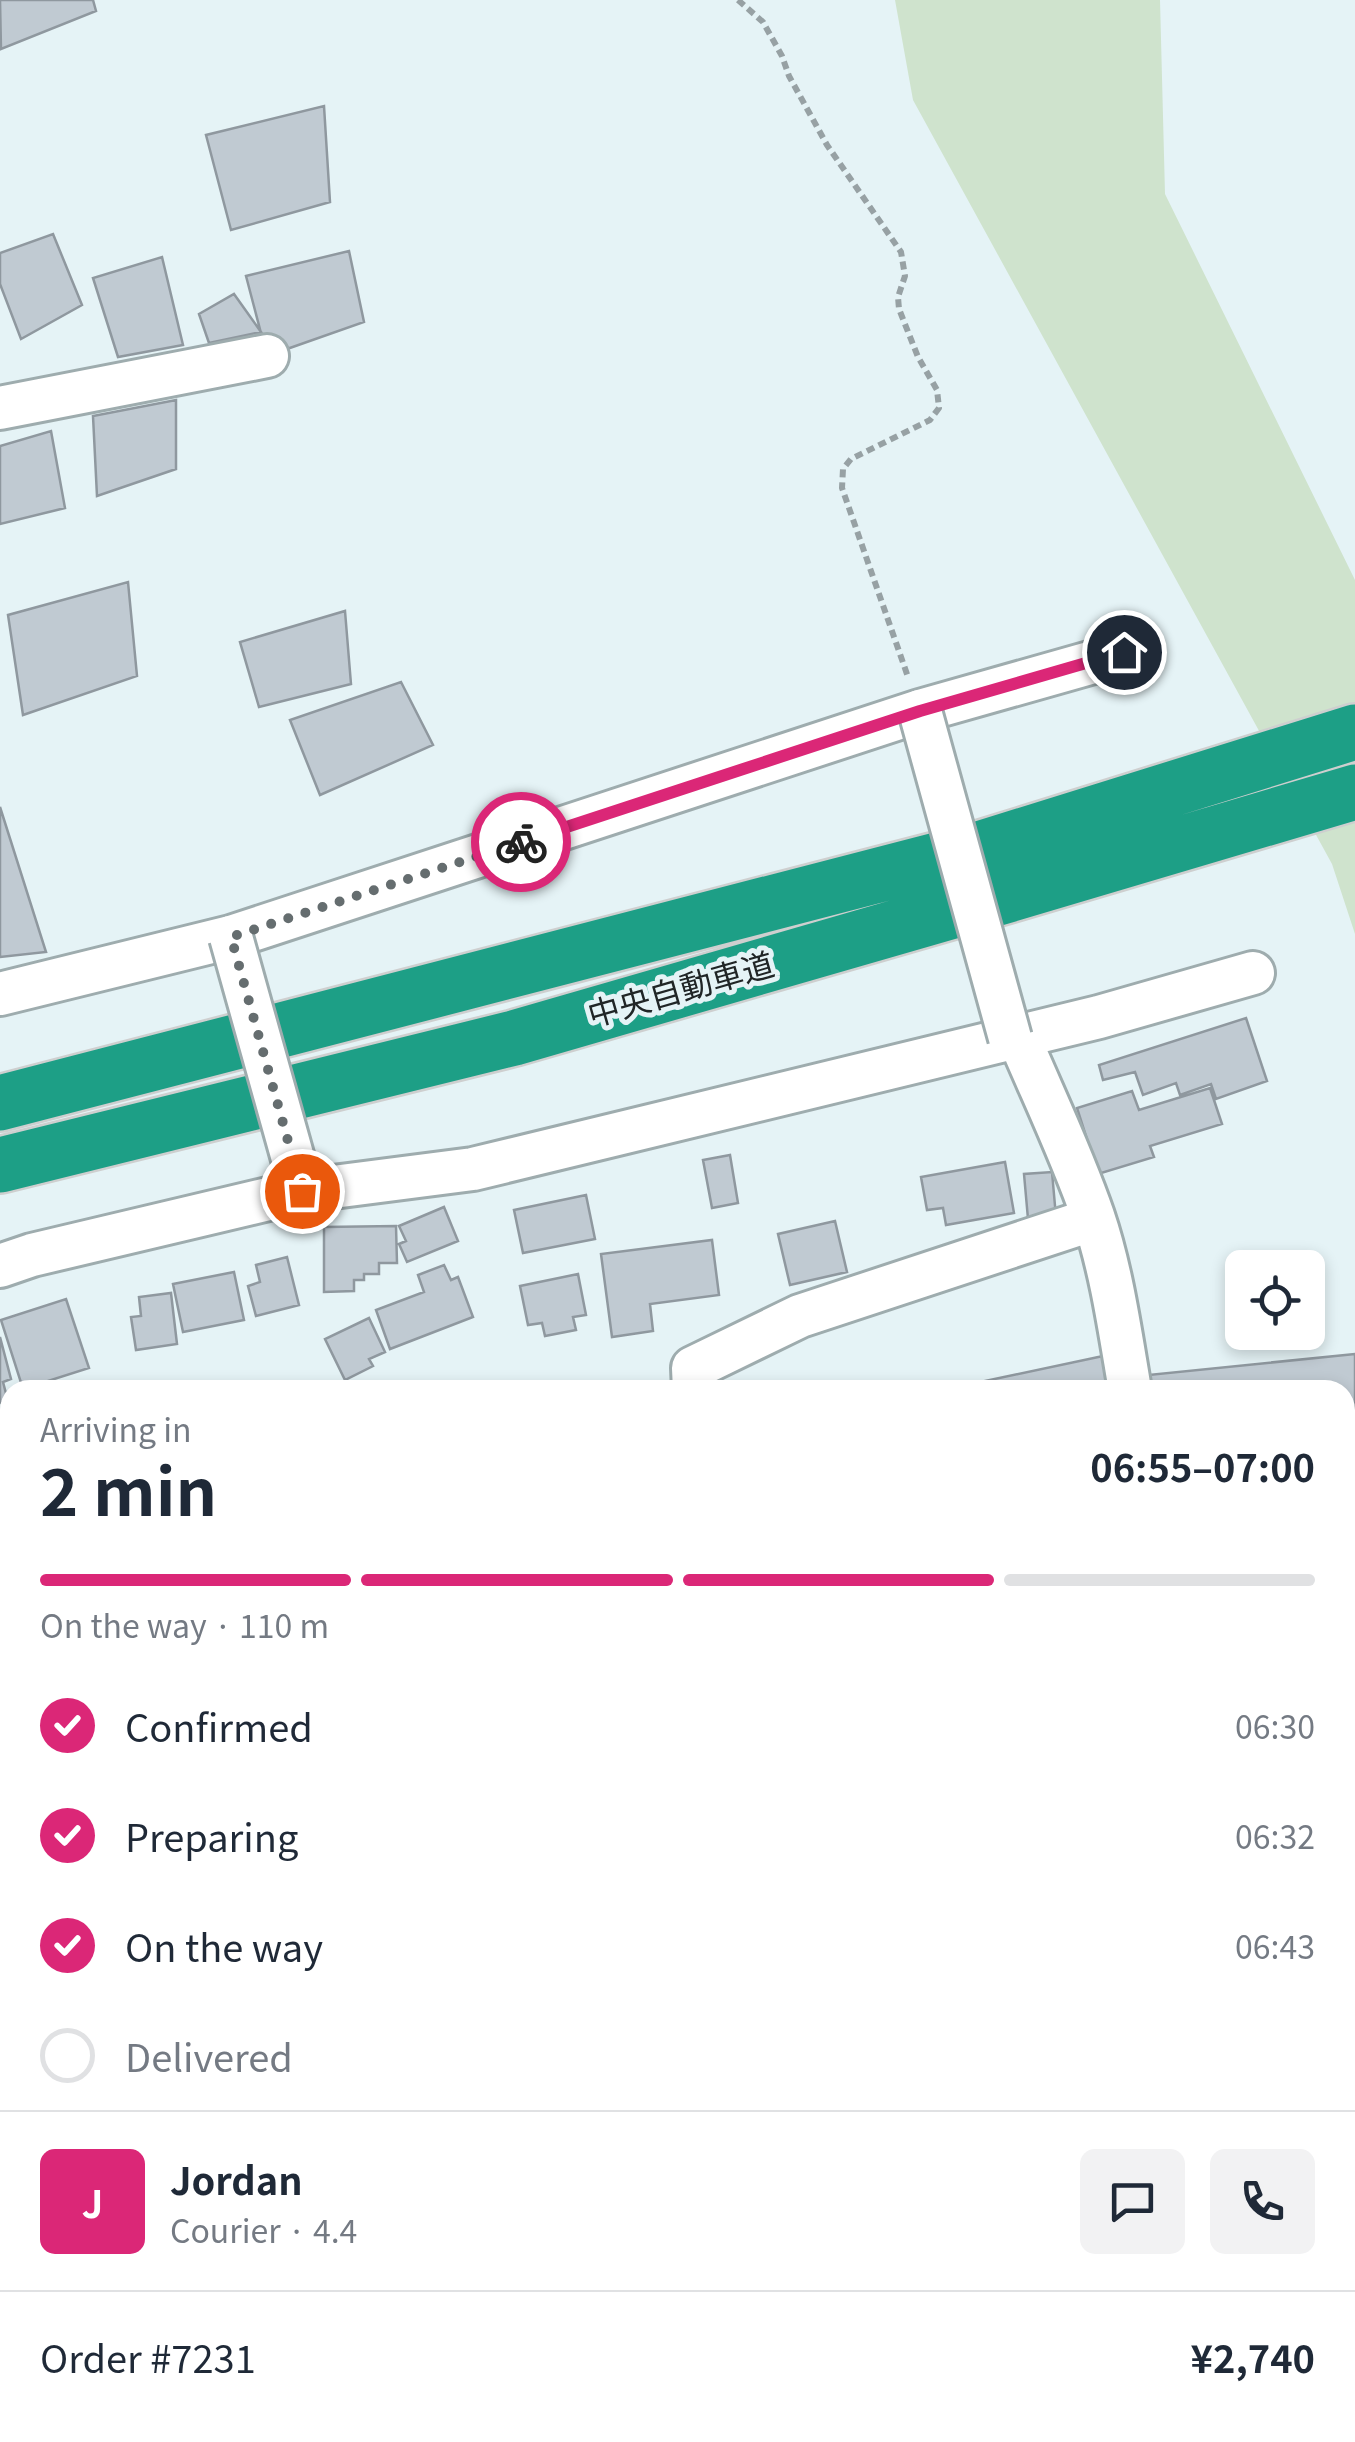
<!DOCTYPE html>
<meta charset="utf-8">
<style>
:root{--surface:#fff;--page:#f2f2f3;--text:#1f2937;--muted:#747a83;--line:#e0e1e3;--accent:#db2777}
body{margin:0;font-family:Georgia,"Noto Sans JP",serif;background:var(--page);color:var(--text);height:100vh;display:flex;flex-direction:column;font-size:38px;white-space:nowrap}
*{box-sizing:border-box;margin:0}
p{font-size:32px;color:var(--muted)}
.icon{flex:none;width:55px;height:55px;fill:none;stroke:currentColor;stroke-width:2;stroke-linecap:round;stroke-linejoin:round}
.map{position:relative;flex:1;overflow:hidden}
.details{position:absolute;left:0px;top:1380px;width:1355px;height:1062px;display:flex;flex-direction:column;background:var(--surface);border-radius:30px 30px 0 0;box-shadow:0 5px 15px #0003}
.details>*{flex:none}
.fabs{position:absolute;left:1225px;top:1250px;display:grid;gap:20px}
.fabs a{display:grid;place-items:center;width:100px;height:100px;border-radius:15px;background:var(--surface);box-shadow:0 5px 15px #0003;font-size:50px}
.pin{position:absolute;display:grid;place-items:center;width:85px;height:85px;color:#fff;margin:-42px;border:5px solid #fff;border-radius:50%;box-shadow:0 2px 10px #0007}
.courier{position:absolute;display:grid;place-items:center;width:100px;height:100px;margin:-50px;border:8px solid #db2777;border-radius:50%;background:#fff;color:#222;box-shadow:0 2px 12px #0007}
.overview em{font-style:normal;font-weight:700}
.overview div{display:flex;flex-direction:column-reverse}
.overview{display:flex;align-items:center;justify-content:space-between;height:170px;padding:0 40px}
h1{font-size:65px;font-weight:700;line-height:75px}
.bar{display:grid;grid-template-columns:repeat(4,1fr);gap:15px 10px;align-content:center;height:120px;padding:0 40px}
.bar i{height:12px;border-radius:8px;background:var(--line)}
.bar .selected{background:var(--accent)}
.bar p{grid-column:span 4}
.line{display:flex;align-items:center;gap:25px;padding:0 40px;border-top:2px solid var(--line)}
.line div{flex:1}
.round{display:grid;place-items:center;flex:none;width:105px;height:105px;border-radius:15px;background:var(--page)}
ol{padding:0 40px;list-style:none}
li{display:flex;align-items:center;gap:30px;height:110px}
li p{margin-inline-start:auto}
li .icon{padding:10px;border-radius:50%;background:var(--accent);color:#fff;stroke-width:4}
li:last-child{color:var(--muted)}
li i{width:55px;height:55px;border:5px solid var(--line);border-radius:50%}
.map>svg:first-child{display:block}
.green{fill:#cfe3cd}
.building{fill:#c0cad2;stroke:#8f989f;stroke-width:2.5}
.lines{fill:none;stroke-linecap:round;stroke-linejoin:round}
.minor-casing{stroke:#9eacae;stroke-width:48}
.major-casing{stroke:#cecfcf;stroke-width:58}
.highway-casing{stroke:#cecfcf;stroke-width:60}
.path{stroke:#97a1a4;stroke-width:6;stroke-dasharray:8 5;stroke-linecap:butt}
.minor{stroke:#fff;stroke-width:42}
.major{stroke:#77c5b6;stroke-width:52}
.highway{stroke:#1d9f86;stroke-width:55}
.minor-bridge-casing{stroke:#9eacae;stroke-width:48;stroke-linecap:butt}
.minor-bridge{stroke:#fff;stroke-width:42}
.done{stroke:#656d6f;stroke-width:10;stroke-dasharray:0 18}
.route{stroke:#db2777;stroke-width:12}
.labels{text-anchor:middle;stroke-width:10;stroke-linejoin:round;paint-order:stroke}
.street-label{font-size:32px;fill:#202526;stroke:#e5f3f6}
</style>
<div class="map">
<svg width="1355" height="2442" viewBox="0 0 1355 2442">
<rect width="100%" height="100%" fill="#e5f3f6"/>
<path class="green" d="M895 0H1160L1165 194 1355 580V934L1332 864 913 100Z"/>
<path class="building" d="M0 0H93L96 11 1 49Z
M324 106 330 202 231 230 206 135Z
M53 234 82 305 21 339 0 284V253Z
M349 251 364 322 267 356 246 276Z
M162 257 183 345 118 357 93 278Z
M234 294 261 332 209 343 199 314Z
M176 400V469L97 496 93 416Z
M51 431 65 508 0 524V446Z
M128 582 137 676 23 715 8 615Z
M345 611 351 684 259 707 240 642Z
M401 682 433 745 320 795 290 720Z
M0 807 46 952 0 957Z
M1246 1018 1267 1081 1216 1099 1211 1084 1180 1095 1176 1083 1143 1095 1135 1072 1103 1080 1099 1065Z
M1210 1088 1222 1124 1150 1146 1154 1157 1098 1174 1077 1108 1132 1091 1139 1110Z
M730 1155 738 1203 712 1208 703 1160Z
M1005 1162 1014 1213 946 1225 943 1208 927 1210 921 1177Z
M1052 1172 1056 1217 1028 1219 1024 1174Z
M586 1195 595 1239 523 1253 514 1210Z
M444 1207 458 1241 407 1262 399 1244 406 1241 399 1226Z
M835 1221 847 1272 790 1285 778 1234Z
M396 1226 397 1263H379V1274H364V1280H354V1291L324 1292V1227Z
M712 1240 719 1295 650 1304 653 1331 612 1337 601 1254Z
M287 1257 299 1305 256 1316 248 1286 260 1282 256 1265Z
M444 1265 451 1280 458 1277 473 1317 390 1349 376 1310 424 1292 418 1275Z
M234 1272 244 1320 183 1332 173 1284Z
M578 1274 586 1315 573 1317 576 1330 545 1336 542 1323 528 1325 520 1286Z
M171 1293 177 1344 136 1350 131 1317 141 1316 139 1297Z
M66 1299 89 1368 23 1389 1 1320Z
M369 1318 385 1352 369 1359 373 1366 345 1380 325 1339Z
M0 1337 11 1379 3 1382 8 1401 0 1403Z
M1355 1354V1522L1345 1523V1390H1151L1148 1375Z
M1103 1356 1110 1390H958L957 1387Z
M1355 1574V1783H1345V1575Z
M0 2082 10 2104V2139L0 2143Z
M109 2432H204L206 2442H111Z
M1021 2432H1051L1050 2442H1020Z
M1142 2432H1243V2436L1142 2435Z"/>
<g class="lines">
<g class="minor-casing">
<path id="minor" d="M0 408 267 356
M0 994 231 937 920 711 1125 653
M1019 1038C1044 1097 1072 1155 1093 1216 1112 1272 1120 1332 1130 1390
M0 1266 32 1255 302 1191 473 1169 1099 1017 1253 973
M694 1390 693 1368 800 1316 1094 1219
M0 1635 10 1636
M1345 1877 1355 1878
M1345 2038 1355 2037
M0 2178 10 2173
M81 2432 82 2442
M1112 2442 1113 2432"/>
</g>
<g class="major-casing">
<path id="major" d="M0 1785 10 1839
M0 1926 6 1922 10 1903"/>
</g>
<g class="highway-casing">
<path id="highway" d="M0 1103 979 849 1355 732
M0 1165 514 1038 1008 895 1355 792"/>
</g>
<path class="path" d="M738 0 763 22 782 56 789 76 827 145 901 252 905 276 898 297 899 309 918 357 937 390 939 408 930 420 851 459 843 469 842 488 908 677"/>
<use href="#minor" class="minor"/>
<use href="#major" class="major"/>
<use href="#highway" class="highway"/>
<g class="minor-bridge-casing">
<path id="minor-bridge" d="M920 711 1010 1038
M231 937 302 1191"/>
</g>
<use href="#minor-bridge" class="minor-bridge"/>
</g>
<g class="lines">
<path class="done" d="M302 1191 231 937 521 842"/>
<path class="route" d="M521 842 920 711 1124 652"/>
</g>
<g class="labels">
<g class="street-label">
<text transform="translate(681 990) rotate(-16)" y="11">中央自動車道</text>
</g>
</g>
</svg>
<div class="fabs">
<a><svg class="icon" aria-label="locate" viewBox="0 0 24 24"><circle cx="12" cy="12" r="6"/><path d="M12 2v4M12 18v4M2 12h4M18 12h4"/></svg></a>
</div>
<div class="pin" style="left:302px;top:1191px;background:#ea580c"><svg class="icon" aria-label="bag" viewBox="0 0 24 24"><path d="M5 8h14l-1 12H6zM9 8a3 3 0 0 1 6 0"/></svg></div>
<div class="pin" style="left:1124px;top:652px;background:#1f2937"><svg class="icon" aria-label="home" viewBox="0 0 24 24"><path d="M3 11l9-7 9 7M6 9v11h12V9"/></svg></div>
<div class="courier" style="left:521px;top:842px"><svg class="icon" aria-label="bike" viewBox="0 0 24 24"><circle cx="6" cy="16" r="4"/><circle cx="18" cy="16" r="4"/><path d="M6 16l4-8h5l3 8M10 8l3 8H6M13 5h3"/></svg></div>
<section class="details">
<div class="overview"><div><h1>2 min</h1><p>Arriving in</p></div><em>06:55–07:00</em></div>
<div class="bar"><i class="selected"></i><i class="selected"></i><i class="selected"></i><i></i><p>On the way · 110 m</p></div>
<ol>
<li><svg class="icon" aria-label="check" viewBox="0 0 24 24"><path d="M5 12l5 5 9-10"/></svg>Confirmed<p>06:30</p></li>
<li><svg class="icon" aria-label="check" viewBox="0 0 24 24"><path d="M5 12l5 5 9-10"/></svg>Preparing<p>06:32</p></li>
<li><svg class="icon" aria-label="check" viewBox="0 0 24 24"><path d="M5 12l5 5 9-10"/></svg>On the way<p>06:43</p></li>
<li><i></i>Delivered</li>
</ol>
<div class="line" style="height:180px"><b class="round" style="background:var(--accent);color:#fff">J</b><div><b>Jordan</b><p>Courier · 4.4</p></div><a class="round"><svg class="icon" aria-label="chat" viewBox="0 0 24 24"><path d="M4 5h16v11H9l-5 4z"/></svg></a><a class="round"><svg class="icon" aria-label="phone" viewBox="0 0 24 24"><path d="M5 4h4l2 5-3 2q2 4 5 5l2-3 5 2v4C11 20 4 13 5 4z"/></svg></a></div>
<div class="line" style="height:130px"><div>Order #7231</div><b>¥2,740</b></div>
</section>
</div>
